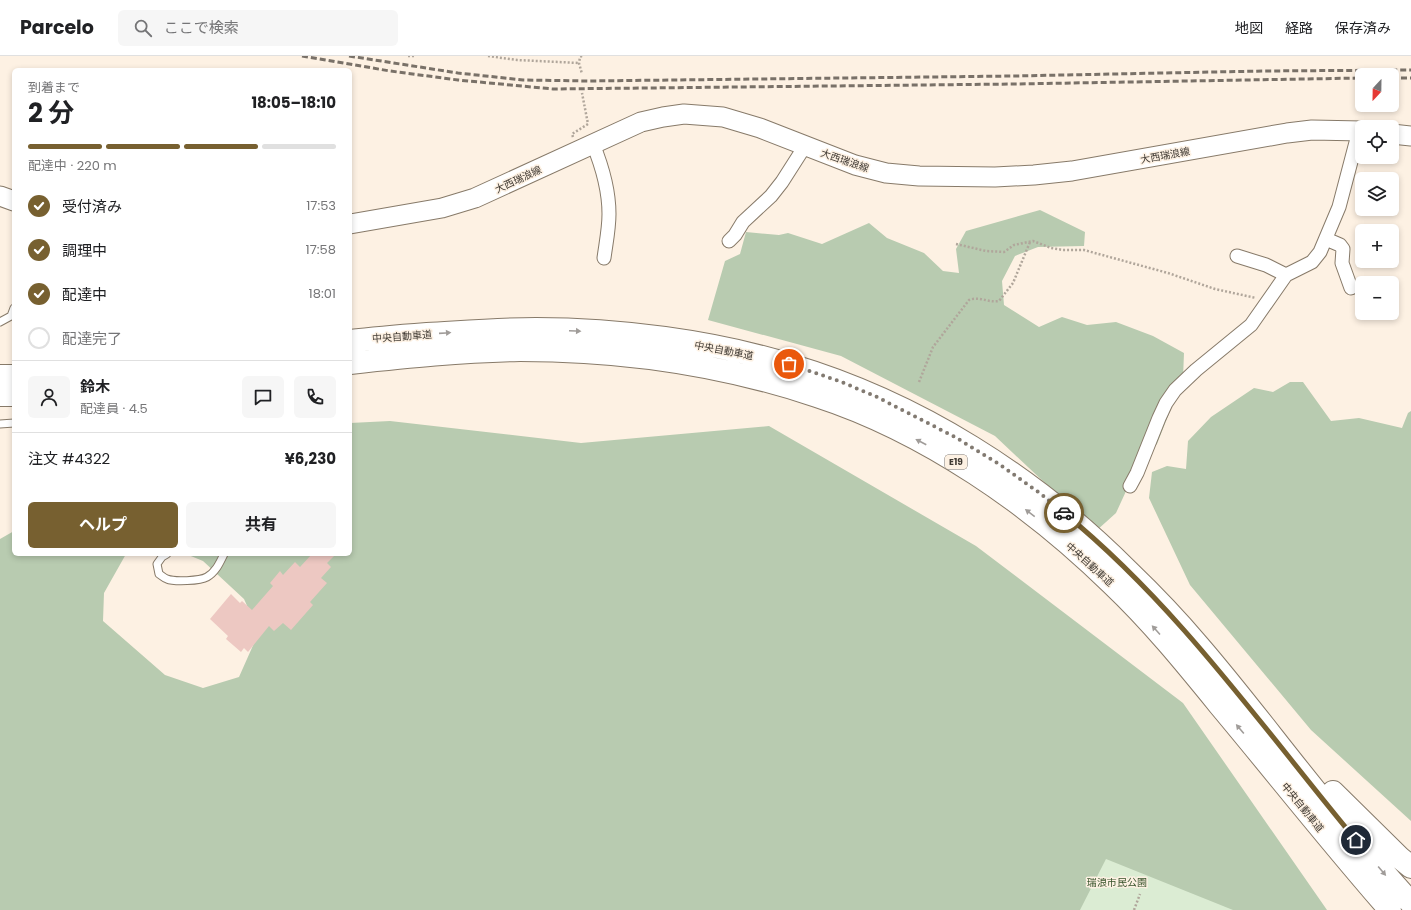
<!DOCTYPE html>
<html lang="ja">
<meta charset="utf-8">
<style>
:root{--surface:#fff;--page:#f6f6f6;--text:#202124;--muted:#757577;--line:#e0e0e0;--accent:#776030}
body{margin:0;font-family:Poppins,"Noto Sans JP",sans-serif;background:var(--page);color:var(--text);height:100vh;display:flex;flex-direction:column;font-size:15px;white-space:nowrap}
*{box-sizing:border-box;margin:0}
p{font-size:13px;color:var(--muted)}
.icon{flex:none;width:22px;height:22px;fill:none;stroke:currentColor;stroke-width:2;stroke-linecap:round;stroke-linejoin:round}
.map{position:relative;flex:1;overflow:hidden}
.details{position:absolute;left:12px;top:12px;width:340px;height:488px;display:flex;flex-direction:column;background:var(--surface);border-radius:6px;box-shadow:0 2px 6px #0003}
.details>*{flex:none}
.needle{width:26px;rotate:202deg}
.buttons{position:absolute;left:1355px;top:12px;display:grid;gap:8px}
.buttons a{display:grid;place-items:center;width:44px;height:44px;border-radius:6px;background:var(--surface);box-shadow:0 2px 6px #0003;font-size:20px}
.pin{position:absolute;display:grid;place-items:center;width:34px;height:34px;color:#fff;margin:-17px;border:2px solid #fff;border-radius:50%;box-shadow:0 1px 4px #0007}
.courier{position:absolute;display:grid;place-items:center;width:40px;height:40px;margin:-20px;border:3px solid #776030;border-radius:50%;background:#fff;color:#222;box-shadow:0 1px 5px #0007}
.overview em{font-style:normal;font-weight:700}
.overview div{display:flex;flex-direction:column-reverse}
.overview{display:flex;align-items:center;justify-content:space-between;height:68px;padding:0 16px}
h1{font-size:26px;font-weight:700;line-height:30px}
.bar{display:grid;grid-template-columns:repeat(4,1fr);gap:6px 4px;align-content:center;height:48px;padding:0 16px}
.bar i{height:5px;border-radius:3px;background:var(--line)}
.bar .active{background:var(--accent)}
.bar p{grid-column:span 4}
.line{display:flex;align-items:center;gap:10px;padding:0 16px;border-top:1px solid var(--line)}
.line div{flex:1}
.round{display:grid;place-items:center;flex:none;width:42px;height:42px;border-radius:6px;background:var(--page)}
ol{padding:0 16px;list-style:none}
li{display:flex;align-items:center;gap:12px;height:44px}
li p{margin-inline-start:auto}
li .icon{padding:4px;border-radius:50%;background:var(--accent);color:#fff;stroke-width:4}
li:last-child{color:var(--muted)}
li i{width:22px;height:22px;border:2px solid var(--line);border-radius:50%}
.button{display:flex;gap:8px;margin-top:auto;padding:8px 16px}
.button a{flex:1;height:46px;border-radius:6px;background:var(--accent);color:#fff;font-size:16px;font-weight:700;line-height:46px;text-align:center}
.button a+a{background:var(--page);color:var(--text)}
header{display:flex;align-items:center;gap:24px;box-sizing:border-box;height:56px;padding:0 20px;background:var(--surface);border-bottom:1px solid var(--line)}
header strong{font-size:19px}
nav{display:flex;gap:22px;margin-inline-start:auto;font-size:14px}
.search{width:280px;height:36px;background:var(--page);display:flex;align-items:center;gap:10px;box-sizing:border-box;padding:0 14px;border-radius:6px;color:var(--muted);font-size:15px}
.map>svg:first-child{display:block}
.green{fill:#dbecd3}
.forest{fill:#b8cbb0}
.building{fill:#edc8c2}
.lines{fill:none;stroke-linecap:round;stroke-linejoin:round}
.lane-casing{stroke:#877a69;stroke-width:9}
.street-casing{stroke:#877a69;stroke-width:15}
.secondary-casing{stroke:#877a69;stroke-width:21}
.highway-casing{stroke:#877a69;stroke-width:24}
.path{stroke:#b0a69b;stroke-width:2.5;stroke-dasharray:2 2;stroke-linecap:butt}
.lane{stroke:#fff;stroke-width:7}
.street{stroke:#fff;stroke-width:13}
.secondary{stroke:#fff;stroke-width:19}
.highway{stroke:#fff;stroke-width:22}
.rail{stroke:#797168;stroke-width:3;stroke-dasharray:6 3;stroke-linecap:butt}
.oneway{fill:#a09c99}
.done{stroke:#827a71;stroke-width:4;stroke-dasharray:0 7.2}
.route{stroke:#776030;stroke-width:5}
.labels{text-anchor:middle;stroke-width:3;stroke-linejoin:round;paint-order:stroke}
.shield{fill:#fdf1e3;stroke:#797168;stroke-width:1}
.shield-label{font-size:9px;font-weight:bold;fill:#403a33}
.street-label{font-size:10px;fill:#403a33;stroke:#fdf1e3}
.park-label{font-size:10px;fill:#355129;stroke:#fdf1e3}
</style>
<header>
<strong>Parcelo</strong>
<div class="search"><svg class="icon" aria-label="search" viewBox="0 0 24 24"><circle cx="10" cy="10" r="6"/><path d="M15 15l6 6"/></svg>ここで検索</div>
<nav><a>地図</a><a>経路</a><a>保存済み</a></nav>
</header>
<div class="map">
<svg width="1411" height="854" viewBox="0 0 1411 854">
<rect width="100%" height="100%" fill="#fdf1e3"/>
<path class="green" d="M1101 791 1271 854H1073Z"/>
<path class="forest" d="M1040 154 1085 176 1084 190 1038 191 1015 200 1002 225 1004 249 1039 271 1062 261 1087 269 1116 266 1153 280 1184 297 1183 322 1157 388 1138 409 1116 457 1096 475 995 380 841 300 708 264 725 205 740 198 746 176 779 179 788 177 822 188 869 167 887 182 924 197 943 215 959 217 956 193 966 175Z
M1290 326H1303L1331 365 1359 362 1402 372 1408 357 1411 355V765L1311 674 1190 529 1149 442 1152 416 1167 410 1186 413 1188 385 1211 361 1254 332 1273 336Z
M390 365 581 387 769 370 976 490 1183 647 1327 854H1233L1106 803 1080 854H0V483L14 475V498H126L104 537 103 565 165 619 203 632 239 621 259 576 244 543 203 505 186 498H350V367Z"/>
<path class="building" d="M312 498H336L327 507 331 511 321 522 327 527 310 546 313 549 291 574 283 567 274 575 269 570 248 596 244 592 241 596 226 583 228 580 210 563 231 538 240 547 242 545 252 554 273 530 270 527 280 515 283 519 295 506 300 511Z"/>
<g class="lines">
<g class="lane-casing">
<path id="lane" d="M0 266 11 260 14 252
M0 368 14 367
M167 498 162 501 157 508 159 518C161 519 164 522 167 523 174 526 200 525 207 521 216 516 220 506 224 498"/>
</g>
<g class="street-casing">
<path id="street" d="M593 88C602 110 609 134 609 158 609 173 606 187 604 202
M1326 183 1340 189 1343 193 1342 207 1351 232
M729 185 735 179 743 166 771 140 782 126 805 90
M1237 200 1266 209 1286 219
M1130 430 1137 417 1159 362 1166 347 1175 334 1196 314 1251 269 1286 219 1312 206 1320 196 1339 151 1359 75"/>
</g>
<g class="secondary-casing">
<path id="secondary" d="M1392 78 1411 80
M0 140 14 145
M350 168 442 152 475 142 641 66 663 61 684 58 723 61 760 72 855 109 886 117 919 120 995 121 1034 119 1072 115 1287 77 1312 74 1362 75"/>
</g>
<g class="highway-casing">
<path id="highway" d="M350 285C376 282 401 280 427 278 463 276 500 273 536 273 617 273 713 285 790 309 918 347 1034 421 1127 514 1152 538 1176 563 1198 589 1243 641 1284 697 1327 749 1355 783 1382 815 1411 847
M350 307C406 301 463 295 520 294 621 294 721 308 817 340 925 375 1032 449 1112 528 1152 566 1186 608 1221 651 1277 718 1332 788 1390 854
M0 320H14
M0 339H14
M1333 736 1400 802 1411 811"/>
</g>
<path class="path" d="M408 0H415
M488 0 517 4 579 7
M582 0 580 1 579 7 582 18
M573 81 572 78 588 68 582 37
M956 188 986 195 1004 196 1014 189 1033 185 1051 192 1063 194H1084L1168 217 1215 233 1256 242
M919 326 933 291 969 244C980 240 988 247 999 245L1013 227 1030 186
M1134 854 1140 838"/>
<use href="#lane" class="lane"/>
<use href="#street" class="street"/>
<use href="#secondary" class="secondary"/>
<use href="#highway" class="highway"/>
<path class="rail" d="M302 0 390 15 458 24 553 33 1014 28 1362 22
M349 0 458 17 523 24 588 25 1014 20 1263 15 1411 14
M1392 22H1411"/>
</g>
<defs><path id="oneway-solid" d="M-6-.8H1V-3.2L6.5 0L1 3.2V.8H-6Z"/></defs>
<g class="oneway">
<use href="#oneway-solid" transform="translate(575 275) rotate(2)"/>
<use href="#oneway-solid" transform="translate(445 277) rotate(-4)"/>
<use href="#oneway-solid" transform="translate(921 386) rotate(-152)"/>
<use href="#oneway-solid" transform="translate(1030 457) rotate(-142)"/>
<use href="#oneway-solid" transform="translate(1156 574) rotate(-132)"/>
<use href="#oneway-solid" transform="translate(1240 673) rotate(-130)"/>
<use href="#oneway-solid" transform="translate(1382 815) rotate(50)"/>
</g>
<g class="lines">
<path class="done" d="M789 308 839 325 875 340 955 381 999 408 1041 438 1064 457"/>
<path class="route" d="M1064 457C1178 550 1263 672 1356 784"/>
</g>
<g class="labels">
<rect class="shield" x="945" y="399" width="22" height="14" rx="3"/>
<g class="shield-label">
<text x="956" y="409">E19</text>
</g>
<g class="street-label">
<text transform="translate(1165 99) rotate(-10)" y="4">大西瑞浪線</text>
<text transform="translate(845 104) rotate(19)" y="4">大西瑞浪線</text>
<text transform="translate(518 123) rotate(-25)" y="4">大西瑞浪線</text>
<text transform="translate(402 280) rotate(-4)" y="4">中央自動車道</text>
<text transform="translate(724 294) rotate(11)" y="4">中央自動車道</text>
<text transform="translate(1090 508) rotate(42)" y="4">中央自動車道</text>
<text transform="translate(1303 751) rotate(51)" y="4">中央自動車道</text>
</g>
<g class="park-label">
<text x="1117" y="830">瑞浪市民公園</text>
</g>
</g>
</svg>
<div class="buttons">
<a><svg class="needle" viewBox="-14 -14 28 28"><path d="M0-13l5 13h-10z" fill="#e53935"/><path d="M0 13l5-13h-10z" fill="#757577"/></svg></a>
<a><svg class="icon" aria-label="locate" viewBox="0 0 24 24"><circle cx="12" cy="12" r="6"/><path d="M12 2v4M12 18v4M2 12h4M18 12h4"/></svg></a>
<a><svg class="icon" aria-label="layers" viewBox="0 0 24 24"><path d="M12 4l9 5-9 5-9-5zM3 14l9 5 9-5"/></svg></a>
<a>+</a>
<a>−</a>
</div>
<div class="pin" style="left:789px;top:308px;background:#ea580c"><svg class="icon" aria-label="bag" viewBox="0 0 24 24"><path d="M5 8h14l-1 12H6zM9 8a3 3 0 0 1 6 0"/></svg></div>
<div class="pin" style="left:1356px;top:784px;background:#1f2937"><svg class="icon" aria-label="home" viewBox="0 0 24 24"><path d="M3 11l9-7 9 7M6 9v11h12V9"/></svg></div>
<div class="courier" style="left:1064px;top:457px"><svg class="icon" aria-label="car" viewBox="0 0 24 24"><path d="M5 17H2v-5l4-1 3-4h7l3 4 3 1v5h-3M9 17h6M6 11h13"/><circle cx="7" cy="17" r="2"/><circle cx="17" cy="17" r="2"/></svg></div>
<section class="details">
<div class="overview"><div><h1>2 分</h1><p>到着まで</p></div><em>18:05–18:10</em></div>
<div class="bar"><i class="active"></i><i class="active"></i><i class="active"></i><i></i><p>配達中 · 220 m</p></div>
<ol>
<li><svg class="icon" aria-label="check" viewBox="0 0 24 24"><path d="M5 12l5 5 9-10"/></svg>受付済み<p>17:53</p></li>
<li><svg class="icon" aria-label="check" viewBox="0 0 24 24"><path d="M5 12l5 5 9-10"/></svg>調理中<p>17:58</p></li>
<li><svg class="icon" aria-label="check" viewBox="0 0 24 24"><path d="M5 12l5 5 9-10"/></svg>配達中<p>18:01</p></li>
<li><i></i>配達完了</li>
</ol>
<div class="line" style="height:72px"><a class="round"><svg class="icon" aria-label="person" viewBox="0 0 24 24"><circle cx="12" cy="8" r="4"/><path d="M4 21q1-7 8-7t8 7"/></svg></a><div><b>鈴木</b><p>配達員 · 4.5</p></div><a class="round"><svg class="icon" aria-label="chat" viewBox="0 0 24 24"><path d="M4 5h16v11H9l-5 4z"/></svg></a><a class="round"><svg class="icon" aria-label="phone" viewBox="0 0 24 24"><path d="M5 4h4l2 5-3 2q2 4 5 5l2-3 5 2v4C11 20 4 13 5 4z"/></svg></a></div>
<div class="line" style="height:52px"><div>注文 #4322</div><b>¥6,230</b></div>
<div class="button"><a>ヘルプ</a><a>共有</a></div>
</section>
</div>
